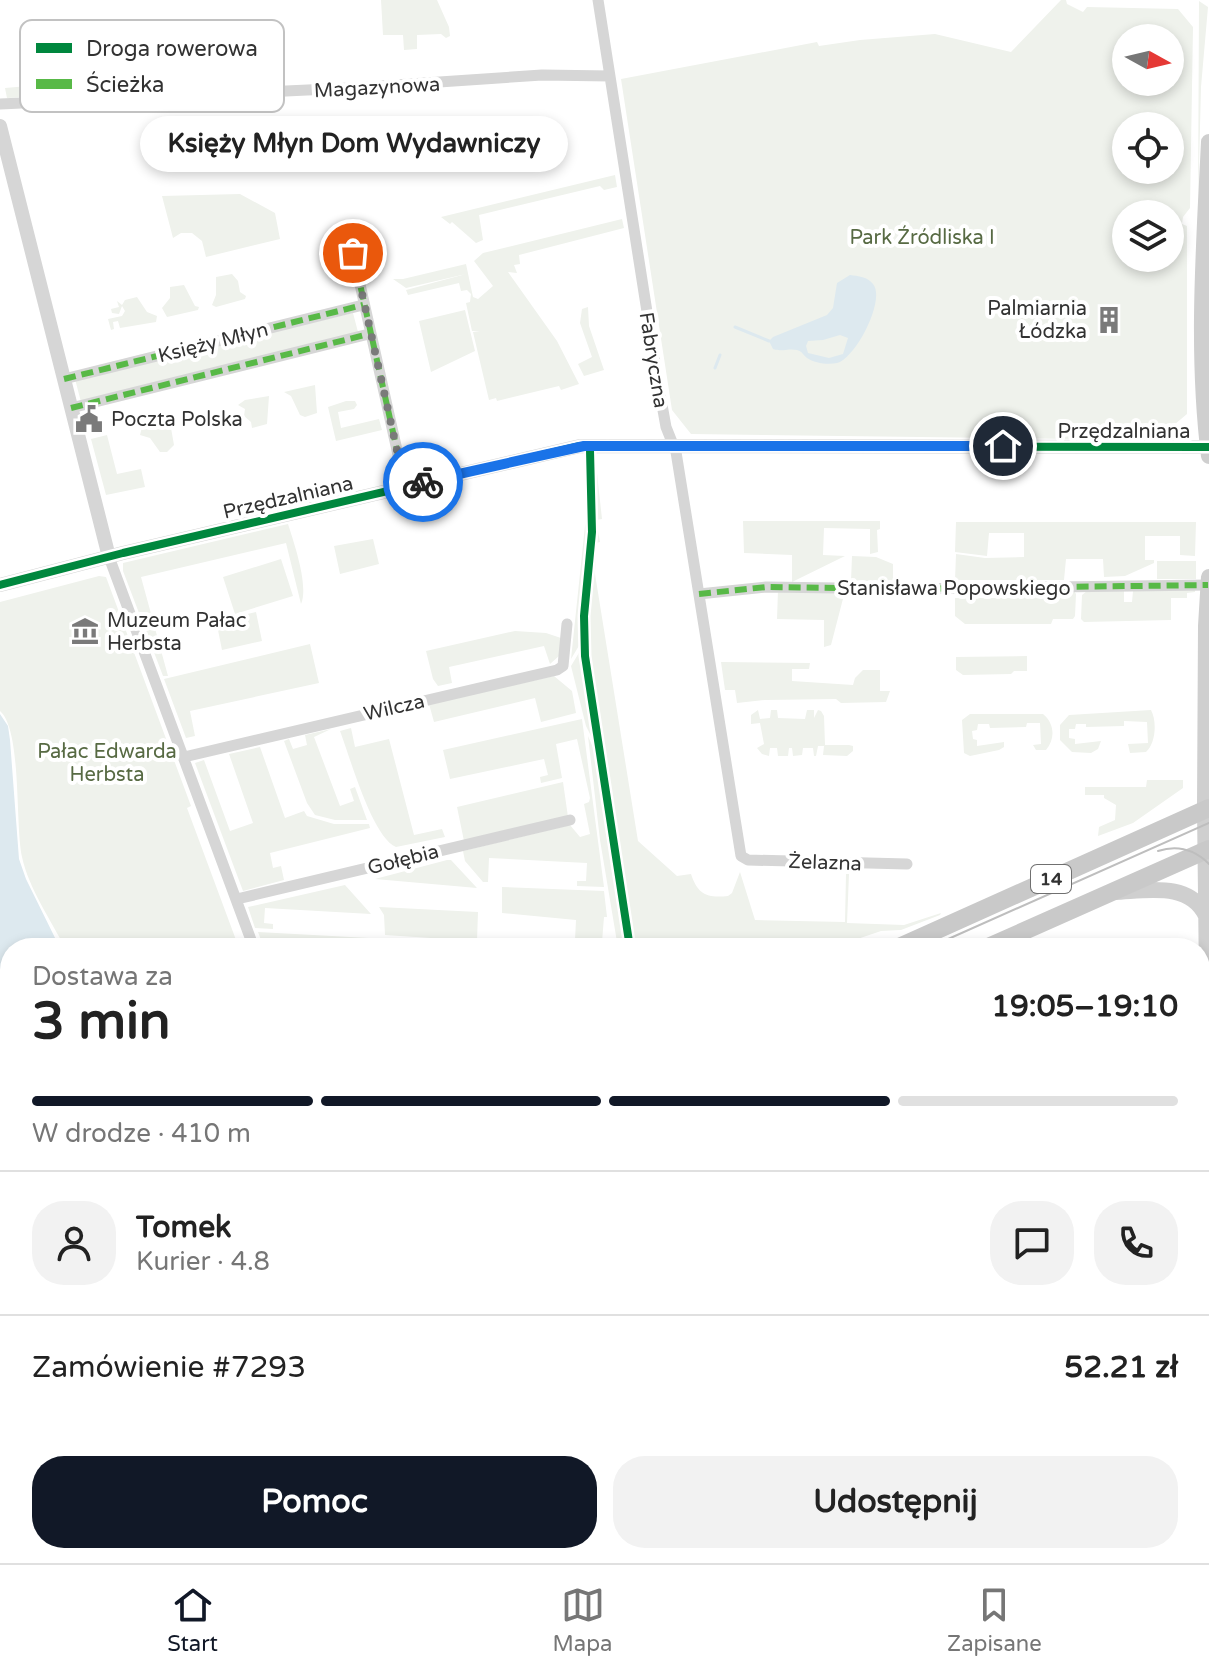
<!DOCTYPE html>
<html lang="pl">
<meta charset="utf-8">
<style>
:root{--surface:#fff;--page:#f2f2f2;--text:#222;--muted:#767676;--line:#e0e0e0;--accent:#111827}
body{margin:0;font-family:"Varela Round",sans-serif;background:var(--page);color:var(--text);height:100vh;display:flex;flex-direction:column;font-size:30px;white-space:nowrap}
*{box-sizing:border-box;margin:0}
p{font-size:26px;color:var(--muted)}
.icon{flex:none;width:44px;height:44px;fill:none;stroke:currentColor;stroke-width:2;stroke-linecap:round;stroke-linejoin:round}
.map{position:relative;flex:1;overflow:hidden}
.side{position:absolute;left:0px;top:938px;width:1210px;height:626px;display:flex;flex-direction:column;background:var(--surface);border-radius:32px 32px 0 0;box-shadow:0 4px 12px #0003}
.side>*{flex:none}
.needle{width:52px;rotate:98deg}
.fabs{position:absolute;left:1112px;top:24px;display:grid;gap:16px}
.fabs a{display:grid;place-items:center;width:72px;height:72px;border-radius:50%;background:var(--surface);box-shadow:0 4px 12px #0003;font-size:40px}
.pin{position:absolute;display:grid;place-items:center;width:68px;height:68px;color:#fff;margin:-34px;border:4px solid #fff;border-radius:50%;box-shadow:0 2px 8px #0007}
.courier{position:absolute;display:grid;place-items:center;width:80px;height:80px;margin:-40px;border:6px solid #1a73e8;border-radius:50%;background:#fff;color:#222;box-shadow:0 2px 10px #0007}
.bubble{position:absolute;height:56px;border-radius:28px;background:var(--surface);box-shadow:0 4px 12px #0003;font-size:26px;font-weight:800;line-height:56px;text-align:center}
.headline em{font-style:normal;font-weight:800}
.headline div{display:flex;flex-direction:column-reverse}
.headline{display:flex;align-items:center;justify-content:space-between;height:136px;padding:0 32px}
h1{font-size:52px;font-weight:800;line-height:60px}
.bar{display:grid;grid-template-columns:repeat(4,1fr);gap:12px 8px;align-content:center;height:96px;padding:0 32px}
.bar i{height:10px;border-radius:6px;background:var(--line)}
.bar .current{background:var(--accent)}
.bar p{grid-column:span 4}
.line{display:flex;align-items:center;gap:20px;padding:0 32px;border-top:2px solid var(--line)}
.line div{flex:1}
.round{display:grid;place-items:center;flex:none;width:84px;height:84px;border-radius:32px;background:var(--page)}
.button{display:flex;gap:16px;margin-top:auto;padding:16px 32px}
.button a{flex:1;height:92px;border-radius:32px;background:var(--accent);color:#fff;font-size:32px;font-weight:800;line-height:92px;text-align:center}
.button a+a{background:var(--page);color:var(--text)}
.menu{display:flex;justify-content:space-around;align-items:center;height:112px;border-top:2px solid var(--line);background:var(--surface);font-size:22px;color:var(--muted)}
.menu a{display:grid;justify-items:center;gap:4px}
.menu .current{color:var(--accent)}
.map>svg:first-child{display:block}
.green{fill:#eff2ec;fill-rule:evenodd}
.water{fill:#dde9ef;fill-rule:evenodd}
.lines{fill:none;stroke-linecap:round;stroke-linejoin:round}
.stream{stroke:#dde9ef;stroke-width:3}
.minor{stroke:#d6d6d6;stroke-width:11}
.tertiary{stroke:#d6d6d6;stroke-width:14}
.secondary{stroke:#cfcfcf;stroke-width:16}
.primary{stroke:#c9c9c9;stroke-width:18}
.tram{stroke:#bebebe;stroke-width:2}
.quiet{stroke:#58b947;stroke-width:6;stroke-dasharray:12 6;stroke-linecap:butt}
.cycleway-casing{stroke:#fff;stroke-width:13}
.cycleway{stroke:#00873e;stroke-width:8}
.done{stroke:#7a7a7a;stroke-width:8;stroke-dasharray:0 14.4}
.route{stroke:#1a73e8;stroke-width:10}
.labels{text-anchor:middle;stroke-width:8;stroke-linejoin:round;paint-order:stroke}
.shield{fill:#fff;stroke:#707070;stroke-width:2}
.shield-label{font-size:18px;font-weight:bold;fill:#323232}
.street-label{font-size:20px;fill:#323232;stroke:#fff}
.park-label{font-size:20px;fill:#576a43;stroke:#fff}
.poi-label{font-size:20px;fill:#323232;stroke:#fff;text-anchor:start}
.key{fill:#fff;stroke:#c2c2c2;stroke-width:2}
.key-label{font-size:22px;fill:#323232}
</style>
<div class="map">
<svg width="1209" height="1563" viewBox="0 0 1209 1563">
<rect width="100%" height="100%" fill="#fff"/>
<path class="green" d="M381 0H437L449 27 450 36 446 38 441 34 417 35V49L404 50 403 35H383Z
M1061 0H1066L1067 4 1083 12 1087 7 1178 9 1193 27 1190 208 1183 217 1182 224 1187 226V414L1156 440 691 434 672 410 621 79 817 42 819 46 860 40 935 34 1011 52ZM1126 38H1170V82H1126ZM1126 126H1170V170H1126ZM1126 214H1170V258H1126Z
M1199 1 1208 7 1201 87 1198 207Z
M78 49V56L106 57 107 93 7 98 5 88 51 84 50 50Z
M615 175 617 187 604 190 600 186 479 215 483 240 476 243 452 222 450 224 441 217Z
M240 194 275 213 280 239 206 257 202 241 192 233H181L173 238 162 196Z
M622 219 624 228 519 255 520 264 514 265 517 273 508 272 557 341 579 384 561 390 559 386 497 401 496 398 489 400 473 332 480 331H472L466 303 470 302 471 294 467 290 461 291 459 283 408 295 406 290 466 274 406 288 393 279H403L466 264 473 297 478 299 493 286 474 261 483 253Z
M232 274 238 281 240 292 246 296 245 299 216 307 212 305 216 295V277Z
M184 285 195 306 199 307 198 310 167 317 162 308 170 298V287Z
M137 297 147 312 157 316 156 322 120 328 118 321 113 322 114 329 111 330 108 319 122 316 125 311 122 306 119 314 112 313 111 309 119 307 117 301 122 305 125 300Z
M588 307 589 326 604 370 584 376 578 364 592 357 580 323 582 309Z
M465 310 475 351 431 372 419 321Z
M353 313 358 332 81 402 75 379Z
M315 385 317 413 305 417 300 415 291 396 284 392Z
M269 396 267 424 252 428 251 422 244 416 245 409 238 405 245 400Z
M346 401H355L357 405 354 409 338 412 341 428 379 419 382 430 336 441 328 407Z
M176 420 171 428 174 445 167 452H160L150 438 140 435 142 427Z
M107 435 117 474 141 469 145 487 106 495 91 439Z
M593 455H595L602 519 596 520 600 542 596 543 595 574 638 841 677 876 691 874C698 895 707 898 728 896L732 893 740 872 755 920 845 922 846 874H849L847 923 904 925 941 913 940 915 901 930 881 931 831 948H632L587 662C583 593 599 524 593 455Z
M590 515 583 639 571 659 585 526Z
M743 521H880V529L877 530 878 552 870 554V529L824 528 823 555 845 556 792 582V555L744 553Z
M956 522H1196L1195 556 1180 555V536H1145V560H1154V563L1125 576 1104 577 1103 559H1066L1064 580H955L956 554 985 558 1024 557V533H989L987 556 955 552Z
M288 524C294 543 309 586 301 604L286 543 141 577 168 676H163L123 571V563Z
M373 539 379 564 340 574 334 546Z
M852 556 876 557 893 564V582L851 581Z
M281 559 293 596 235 614 223 577Z
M1157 561H1196V579H1157Z
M99 576 106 577 191 806 187 808 239 948H65C51 920 29 889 22 857 15 824 22 730 0 711V602Z
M1195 587V592L1187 593V598H1171V620L1084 622 1081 619 1082 595 1087 591H1124V602H1132L1133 591Z
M778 590 845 591 831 645 824 647V620L777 619Z
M1074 591 1076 594 1075 616 1073 619H1053L1051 624H965L955 616V598H1022L1026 593Z
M256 612 262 641 222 650 218 630 240 625 239 616Z
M515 631 546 633 561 638 559 656 550 664 544 646 449 667 452 683 438 686 433 679 426 651Z
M310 644 319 683 190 711 195 736 186 738 164 679Z
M583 646 596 746 586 726 571 666Z
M1027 656V671H1014L1011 674 963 675 956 670V657Z
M721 662 810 663 809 669H792V681L853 685 855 678 863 670H880V691H890L886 702 841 703 836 699 765 700 737 703 735 690H725Z
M554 676 572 691 576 713 541 722 535 698 434 722 429 704Z
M758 710 760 719 770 718 771 710H777L778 718 805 719 807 710H814V718L818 710 821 711 824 716 825 745H849L853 746V751L847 756 823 755 824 746H818L816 756H814L813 748H803L802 755 793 756 792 748H789L788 756H778L777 748H770L769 756 762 754 757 748 764 744 760 723 751 724V715Z
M1151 710C1157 721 1156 743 1146 752L1130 753 1128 744 1148 743 1147 722 1124 721V726L1086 727V724H1076L1075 729H1069V738L1075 739V744L1101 741 1098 749 1091 753 1072 752 1060 740V725L1069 715Z
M970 714H1043C1054 723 1056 738 1046 750H1036L1033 745 1041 744 1040 723H1027L1026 727 990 728 989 724H978L977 730 972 731 973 739 977 740V746L1004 742V747L999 750 970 756 964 753 962 720Z
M582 719 604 887 577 886V881H586L587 863 489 858 488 882H483L465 861 463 851 570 825 580 837 590 834 584 804 589 802 590 798 577 739 556 744 562 778 541 783 540 777 548 775 544 759 450 779 443 750Z
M351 728 355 747 389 739 414 835 442 829 445 837 396 847C372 837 350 757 340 731Z
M331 729 314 737 340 806 354 801 350 789 355 787 367 820H335L315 815 307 803 284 741 289 739 293 749 307 745 305 735Z
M588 736 600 764 629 948H618L600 840Z
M260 747 285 818 304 811 307 816 334 824H369L370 828 270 853 273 868 281 866 284 880 243 891 195 763 204 760 230 831 253 823 229 754Z
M1147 780H1183V788L1133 823 1098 836 1099 827 1115 820 1116 805 1104 798V795H1085V787H1146Z
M563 782 568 817 464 841 457 807Z
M451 860 477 888 375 879 447 860Z
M345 885 371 914 265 908 264 923 273 924V929L255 928 248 907Z
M502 887 604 891 607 917H604L602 942 575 940 576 920 502 913Z
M379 907 478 912 477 941 385 935 384 915Z
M258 932 369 938 371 944H365V948H264Z
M0 1111H10V1554H137L139 1563H0Z
M445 1554H724L726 1563H448Z
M794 1554H889V1563H797Z"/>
<path class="water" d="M850 275C858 276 868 277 873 284 886 299 856 358 837 363 828 365 814 363 807 358 802 354 803 352 797 350 789 348 781 352 773 349L769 341 773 337 827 315 833 308 837 283ZM840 335 848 338 843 354 829 358 808 353 806 346 808 341 823 340Z
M0 714 8 726 10 740 19 859 26 879 60 948H10V1023L0 1021Z
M337 1554H444L448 1563H343Z"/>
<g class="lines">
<path class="stream" d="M735 327 769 341
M715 368 720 355"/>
<path class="minor" d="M598 0 659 388 666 427 676 452 741 856 748 860 907 864
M0 104 350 88 542 75 610 76
M349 235 405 486
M64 379 363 305
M71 408 369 334
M109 557 254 948
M699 594 766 587 910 589 1208 585
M184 757 557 670 563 666 567 624
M237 899 570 820
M897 1554V1563"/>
<path class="tertiary" d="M0 126 109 557
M0 585 123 553 580 446 1209 447"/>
<path class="secondary" d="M1209 142C1204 246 1196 352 1209 456
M1114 892C1146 891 1190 881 1206 916
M1205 1563 1208 1065 1205 809 1206 626 1209 577"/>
<path class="primary" d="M897 948 1209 808
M986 948 1209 849
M0 1060 10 1061
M0 1089 10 1090"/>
<path class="tram" d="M1158 851C1177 845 1194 849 1209 864
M928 948 1209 823
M0 1072 10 1074"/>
<path class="quiet" d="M349 235 405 486
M64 379 363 305
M71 408 369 334
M699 594 766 587 910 589 1208 585"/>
<g class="cycleway-casing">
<path id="cycleway" d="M590 450 592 532 584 616 585 656 630 948
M0 585 123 553 580 446 1209 447"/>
</g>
<use href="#cycleway" class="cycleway"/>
</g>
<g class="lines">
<path class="done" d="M353 253 405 486 423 482"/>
<path class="route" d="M423 482 584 446H1003"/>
</g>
<defs>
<g id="building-bare" transform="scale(2.16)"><path d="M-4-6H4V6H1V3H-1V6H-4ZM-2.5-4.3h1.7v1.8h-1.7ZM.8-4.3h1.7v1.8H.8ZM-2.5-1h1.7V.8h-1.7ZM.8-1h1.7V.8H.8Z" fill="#7a7a7a" stroke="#fff" stroke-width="2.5" paint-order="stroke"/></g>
<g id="civic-bare" transform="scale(2.16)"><path d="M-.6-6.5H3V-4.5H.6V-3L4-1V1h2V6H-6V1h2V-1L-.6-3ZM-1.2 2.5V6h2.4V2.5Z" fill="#7a7a7a" stroke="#fff" stroke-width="2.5" paint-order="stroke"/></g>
<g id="museum-bare" transform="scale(2.16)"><path d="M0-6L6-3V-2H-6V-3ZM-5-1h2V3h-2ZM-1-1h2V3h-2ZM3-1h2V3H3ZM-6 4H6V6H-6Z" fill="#7a7a7a" stroke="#fff" stroke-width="2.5" paint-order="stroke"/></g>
</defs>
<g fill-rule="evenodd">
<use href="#building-bare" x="1109" y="320"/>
<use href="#civic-bare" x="89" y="419"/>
<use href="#museum-bare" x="85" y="631"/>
</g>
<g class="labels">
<rect class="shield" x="1031" y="865" width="40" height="28" rx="6"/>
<g class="shield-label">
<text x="1051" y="885">14</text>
</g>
<g class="street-label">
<text transform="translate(377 87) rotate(-3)" y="7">Magazynowa</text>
<text transform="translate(213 342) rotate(-14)" y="7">Księży Młyn</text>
<text transform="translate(654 360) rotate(81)" y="7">Fabryczna</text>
<text x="1124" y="438">Przędzalniana</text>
<text transform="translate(288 497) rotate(-13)" y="7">Przędzalniana</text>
<text x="954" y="595">Stanisława Popowskiego</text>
<text transform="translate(394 707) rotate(-13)" y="7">Wilcza</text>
<text transform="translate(403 859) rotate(-14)" y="7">Gołębia</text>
<text transform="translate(825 862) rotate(2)" y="7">Żelazna</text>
</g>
<g class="park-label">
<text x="922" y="244">Park Źródliska I</text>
<text x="107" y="758">Pałac Edwarda<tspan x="107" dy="23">Herbsta</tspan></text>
</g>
<g class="poi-label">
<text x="1087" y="315" text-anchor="end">Palmiarnia<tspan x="1087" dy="23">Łódzka</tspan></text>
<text x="111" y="426">Poczta Polska</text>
<text x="107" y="627">Muzeum Pałac<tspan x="107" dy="23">Herbsta</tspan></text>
</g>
</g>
<rect x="20" y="20" width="264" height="92" rx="12" class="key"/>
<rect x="36" y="43" width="36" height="10" fill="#00873e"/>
<rect x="36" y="79" width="36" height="10" fill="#58b947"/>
<g class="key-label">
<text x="86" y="56">Droga rowerowa</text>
<text x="86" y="92">Ścieżka</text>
</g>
</svg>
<div class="fabs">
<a><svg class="needle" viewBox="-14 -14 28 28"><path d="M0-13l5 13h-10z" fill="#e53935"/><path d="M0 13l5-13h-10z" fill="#767676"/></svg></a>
<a><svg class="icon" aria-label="locate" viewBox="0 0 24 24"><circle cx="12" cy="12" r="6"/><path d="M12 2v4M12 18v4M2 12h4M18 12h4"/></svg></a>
<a><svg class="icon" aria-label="layers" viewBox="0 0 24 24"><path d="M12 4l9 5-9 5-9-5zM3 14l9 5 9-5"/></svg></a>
</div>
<div class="pin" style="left:353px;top:253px;background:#ea580c"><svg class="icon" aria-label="bag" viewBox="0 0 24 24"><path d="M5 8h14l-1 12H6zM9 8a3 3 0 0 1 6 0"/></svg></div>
<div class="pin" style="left:1003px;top:446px;background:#1f2937"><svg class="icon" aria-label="home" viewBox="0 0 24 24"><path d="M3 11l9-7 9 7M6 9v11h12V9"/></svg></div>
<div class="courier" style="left:423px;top:482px"><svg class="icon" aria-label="bike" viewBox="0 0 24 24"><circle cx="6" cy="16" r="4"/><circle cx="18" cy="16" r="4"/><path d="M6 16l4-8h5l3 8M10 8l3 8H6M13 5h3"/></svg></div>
<div class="bubble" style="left:140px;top:116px;width:428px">Księży Młyn Dom Wydawniczy</div>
<section class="side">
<div class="headline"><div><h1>3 min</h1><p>Dostawa za</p></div><em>19:05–19:10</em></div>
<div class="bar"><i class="current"></i><i class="current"></i><i class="current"></i><i></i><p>W drodze · 410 m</p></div>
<div class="line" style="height:144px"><a class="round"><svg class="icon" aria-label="person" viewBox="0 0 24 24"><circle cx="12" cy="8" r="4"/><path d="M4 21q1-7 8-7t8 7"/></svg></a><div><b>Tomek</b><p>Kurier · 4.8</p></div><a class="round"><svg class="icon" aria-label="chat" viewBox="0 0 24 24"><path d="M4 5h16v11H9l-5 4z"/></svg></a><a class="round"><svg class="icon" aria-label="phone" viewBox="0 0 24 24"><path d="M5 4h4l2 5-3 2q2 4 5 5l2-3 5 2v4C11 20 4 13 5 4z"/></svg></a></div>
<div class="line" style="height:104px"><div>Zamówienie #7293</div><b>52.21 zł</b></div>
<div class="button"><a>Pomoc</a><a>Udostępnij</a></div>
</section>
</div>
<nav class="menu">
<a class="current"><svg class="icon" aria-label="home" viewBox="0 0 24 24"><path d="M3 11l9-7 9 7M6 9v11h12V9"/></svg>Start</a>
<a><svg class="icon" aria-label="map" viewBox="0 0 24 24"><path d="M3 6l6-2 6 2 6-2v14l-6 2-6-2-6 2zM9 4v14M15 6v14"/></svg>Mapa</a>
<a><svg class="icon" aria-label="saved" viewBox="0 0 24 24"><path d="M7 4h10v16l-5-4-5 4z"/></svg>Zapisane</a>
</nav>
